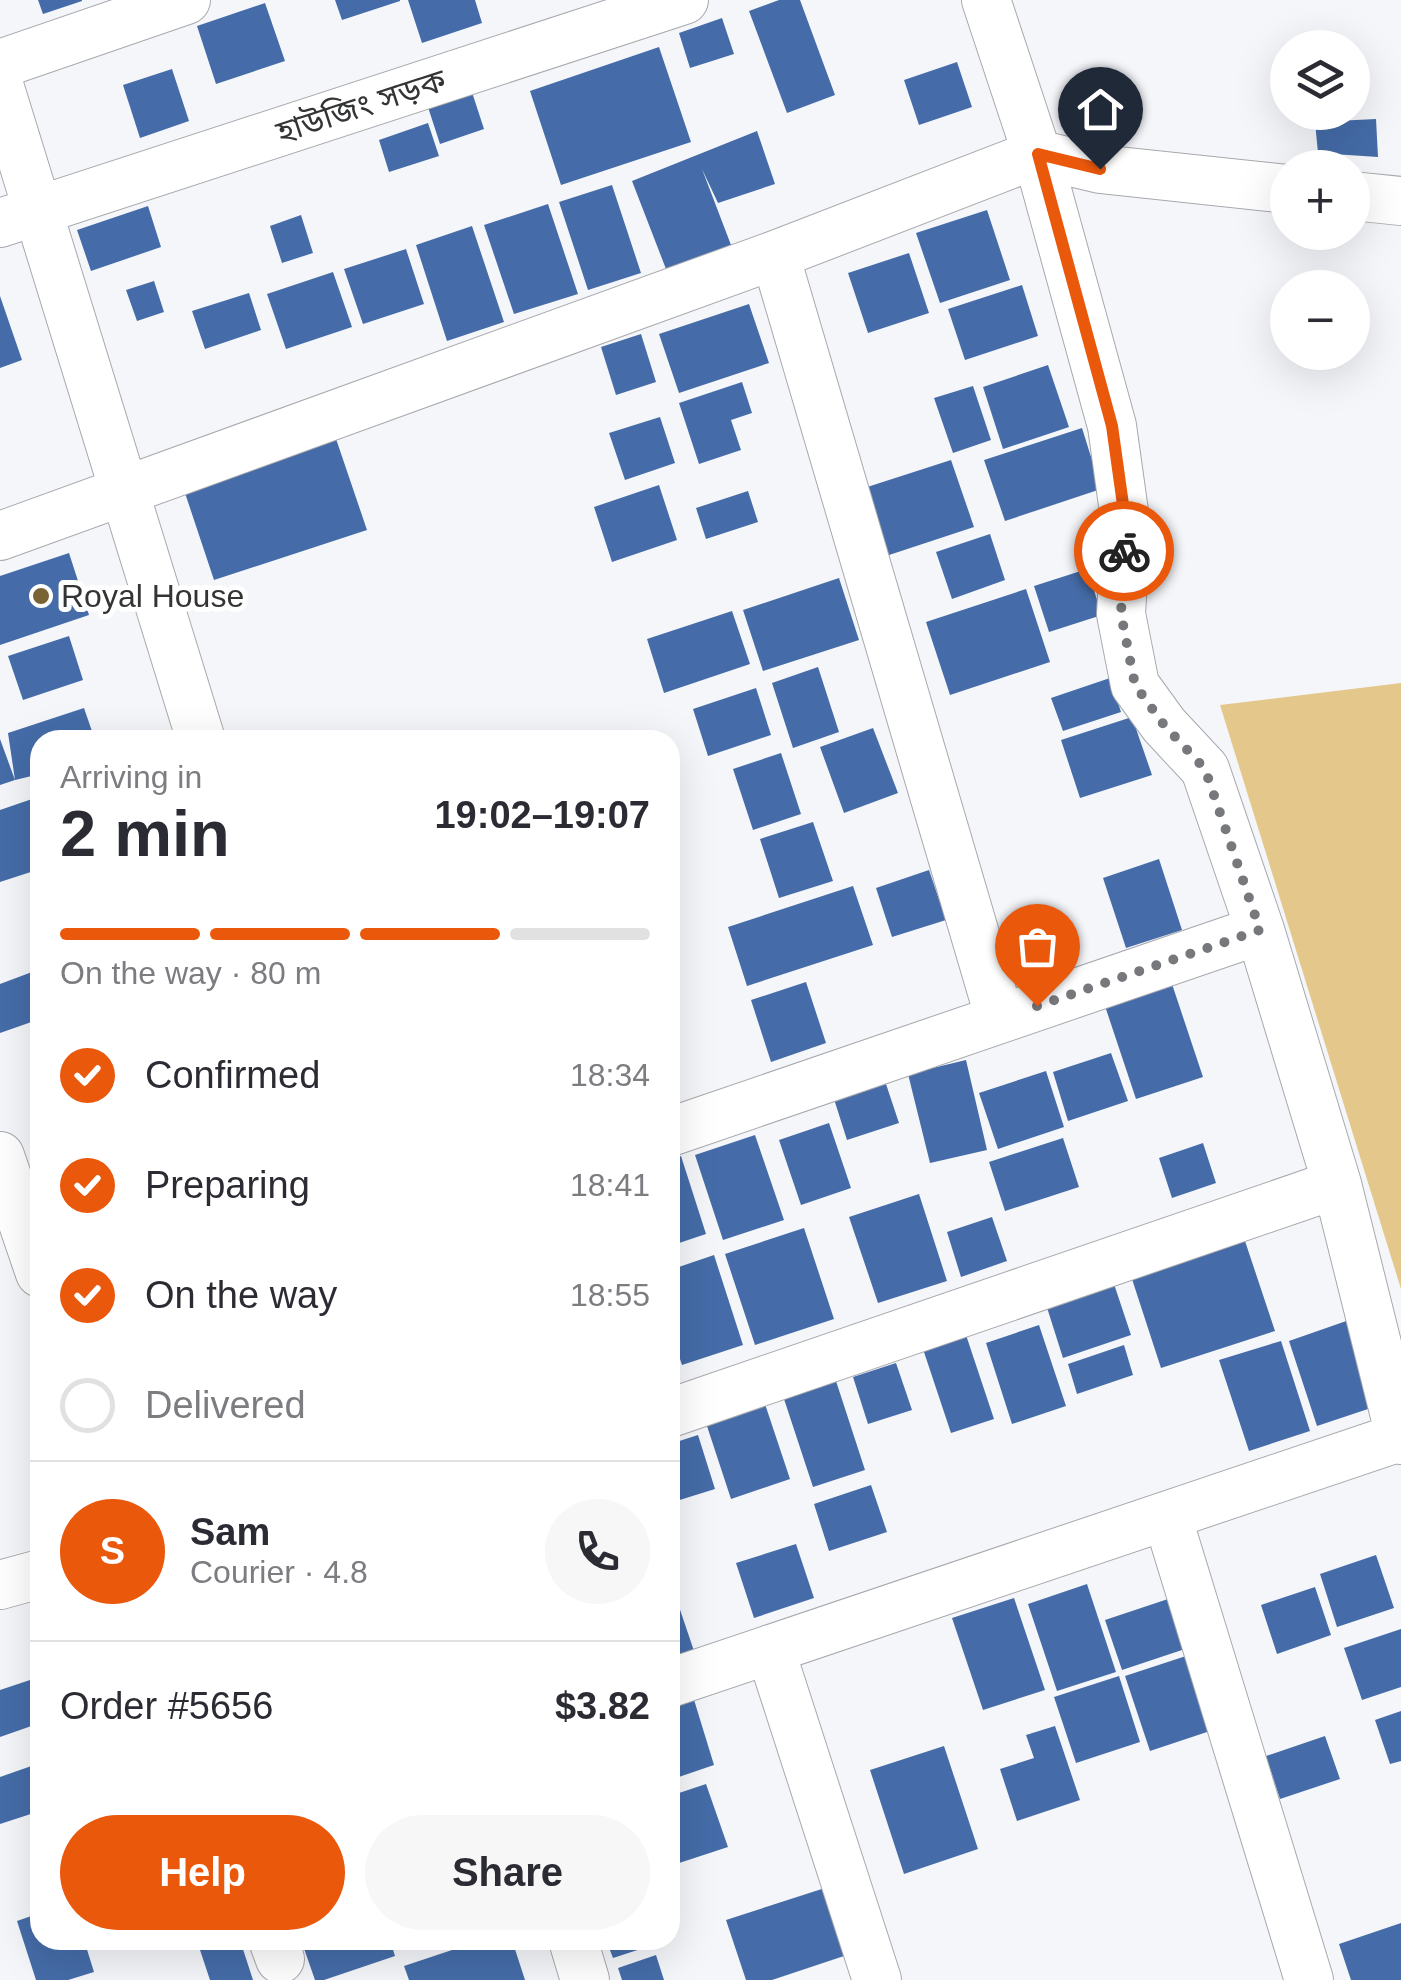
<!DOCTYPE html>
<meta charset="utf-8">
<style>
:root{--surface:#fff;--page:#f7f7f7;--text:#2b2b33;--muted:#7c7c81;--line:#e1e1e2;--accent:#ea580c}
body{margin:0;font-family:Arial,"Noto Sans Bengali",sans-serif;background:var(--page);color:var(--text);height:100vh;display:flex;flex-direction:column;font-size:38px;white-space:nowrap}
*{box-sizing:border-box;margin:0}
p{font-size:32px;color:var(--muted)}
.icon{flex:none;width:55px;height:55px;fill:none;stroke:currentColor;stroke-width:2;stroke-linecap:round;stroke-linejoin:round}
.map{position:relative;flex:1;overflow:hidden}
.details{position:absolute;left:30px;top:730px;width:650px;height:1220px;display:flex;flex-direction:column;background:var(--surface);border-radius:30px;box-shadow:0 10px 40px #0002}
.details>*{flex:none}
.buttons{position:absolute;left:1270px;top:30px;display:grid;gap:20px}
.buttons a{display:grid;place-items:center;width:100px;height:100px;border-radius:50%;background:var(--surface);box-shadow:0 10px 40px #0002;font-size:50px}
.pin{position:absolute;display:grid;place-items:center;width:85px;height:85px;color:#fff;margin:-102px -42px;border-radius:50% 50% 50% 0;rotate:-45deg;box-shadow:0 0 10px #0007}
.pin .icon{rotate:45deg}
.courier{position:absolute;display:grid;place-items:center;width:100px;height:100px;margin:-50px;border:8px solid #ea580c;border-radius:50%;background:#fff;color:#222;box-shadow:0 2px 12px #0007}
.head em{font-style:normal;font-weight:800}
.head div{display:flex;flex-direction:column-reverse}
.head{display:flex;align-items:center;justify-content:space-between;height:170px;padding:0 30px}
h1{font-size:65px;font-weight:800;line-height:75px}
.bar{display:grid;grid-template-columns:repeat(4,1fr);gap:15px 10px;align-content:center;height:120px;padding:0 30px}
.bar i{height:12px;border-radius:8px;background:var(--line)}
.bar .selected{background:var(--accent)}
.bar p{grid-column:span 4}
.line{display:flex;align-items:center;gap:25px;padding:0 30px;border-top:2px solid var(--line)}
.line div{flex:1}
.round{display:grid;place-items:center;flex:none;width:105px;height:105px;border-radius:52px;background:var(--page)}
ol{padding:0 30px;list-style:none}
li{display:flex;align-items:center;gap:30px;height:110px}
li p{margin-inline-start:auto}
li .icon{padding:10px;border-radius:50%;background:var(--accent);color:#fff;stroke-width:4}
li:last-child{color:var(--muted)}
li i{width:55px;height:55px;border:5px solid var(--line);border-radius:50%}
.action{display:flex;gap:20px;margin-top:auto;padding:20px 30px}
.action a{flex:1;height:115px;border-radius:60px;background:var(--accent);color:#fff;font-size:40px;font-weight:800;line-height:115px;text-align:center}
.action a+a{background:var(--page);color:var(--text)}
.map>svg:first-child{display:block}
.green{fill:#e4c78a}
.building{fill:#456ca8}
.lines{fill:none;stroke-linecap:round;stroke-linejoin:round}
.minor-casing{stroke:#a7a9ad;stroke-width:50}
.minor{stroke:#fff;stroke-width:48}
.done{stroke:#77787b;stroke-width:10;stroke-dasharray:0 18}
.route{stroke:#ea580c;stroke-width:12}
.poi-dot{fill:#7a6333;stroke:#fff;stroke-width:4}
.labels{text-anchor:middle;stroke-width:10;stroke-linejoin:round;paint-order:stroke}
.street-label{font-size:32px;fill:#333436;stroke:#fff}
.poi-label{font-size:32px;fill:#333436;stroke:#fff;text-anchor:start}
</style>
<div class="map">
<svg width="1401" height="1980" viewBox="0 0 1401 1980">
<rect width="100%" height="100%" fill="#f4f6fa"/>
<path class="green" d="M1401 683V1289L1220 705Z"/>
<path class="building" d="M38 0H82V1L43 14Z
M335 0H400V1L342 20Z
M408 0H475L482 23 422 43Z
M779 0H800L835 95 787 113 749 11Z
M265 3 285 61 216 84 197 26Z
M722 18 734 54 690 68 679 33Z
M659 47 691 142 561 185 530 91Z
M957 62 972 107 919 125 904 80Z
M172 69 189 121 140 138 123 85Z
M469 83 484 129 440 144 425 98Z
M1376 119 1378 157 1318 153 1315 122Z
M428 123 439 156 389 172 379 140Z
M757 131 775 184 718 203 702 169 731 245 666 269 632 181Z
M612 185 641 273 588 290 559 202Z
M548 204 578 294 514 314 484 225Z
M148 206 161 247 91 271 77 230Z
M987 210 1010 280 940 303 916 233Z
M301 215 313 253 282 263 270 226Z
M472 226 504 322 447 341 416 245Z
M406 249 424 304 363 324 344 269Z
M909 253 929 313 868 333 848 273Z
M333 272 352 327 286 349 267 294Z
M154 281 164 312 137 321 126 290Z
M1022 285 1038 336 965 360 948 309Z
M249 293 261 330 205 349 192 311Z
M0 296 22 360 0 368Z
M749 304 769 363 679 393 659 334Z
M641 334 656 382 616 395 601 347Z
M1048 365 1069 427 1003 449 983 387Z
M742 382 752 413 731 420 741 450 699 464 679 403Z
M973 386 991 440 953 453 934 398Z
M660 417 675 463 625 480 609 433Z
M1082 428 1101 489 1005 521 984 460Z
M333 430 367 530 214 580 181 481Z
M951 460 974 527 880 558 858 490Z
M659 485 677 540 612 562 594 507Z
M748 491 758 522 706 539 696 508Z
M990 534 1005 580 952 599 936 552Z
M69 553 89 615 0 645V576Z
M1087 569 1102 615 1049 632 1034 586Z
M839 578 859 640 763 671 743 610Z
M1026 589 1050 662 950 695 926 622Z
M732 611 750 664 664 693 647 639Z
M69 636 83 680 23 700 8 656Z
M818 667 839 732 793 748 772 683Z
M1110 678 1121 712 1063 731 1051 698Z
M756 688 771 735 708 756 693 709Z
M84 708 95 740H40V774L15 780 8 733Z
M1132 717 1152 775 1080 798 1061 740Z
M873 728 898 793 844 813 820 747Z
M0 739 15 780 0 785Z
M781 753 801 814 753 830 733 769Z
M32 799 40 825V869L0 882V810Z
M813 822 833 881 779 898 760 839Z
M1159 859 1182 930 1126 948 1103 878Z
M929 870 946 920 892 937 876 888Z
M853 886 873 945 747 986 728 927Z
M40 969V1019L0 1033V984Z
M806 982 826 1043 771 1062 751 1000Z
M1172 984 1203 1077 1136 1099 1105 1006Z
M1111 1053 1128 1101 1068 1121 1053 1072Z
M966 1060 987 1150 930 1163 908 1074Z
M1046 1071 1064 1127 998 1149 979 1093Z
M885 1081 899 1123 847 1140 834 1099Z
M829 1123 851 1188 801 1205 779 1140Z
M755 1135 784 1220 723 1240 695 1155Z
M1063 1138 1079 1187 1005 1211 989 1162Z
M1203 1143 1216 1183 1172 1198 1159 1158Z
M681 1156 706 1234 670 1246V1160Z
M919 1194 947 1281 878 1303 849 1217Z
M992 1217 1007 1261 961 1277 947 1232Z
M804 1228 834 1319 755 1345 725 1254Z
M1244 1238 1275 1331 1161 1368 1131 1276Z
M714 1255 743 1345 682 1365 670 1329V1270Z
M1110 1272 1131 1335 1063 1358 1043 1295Z
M1352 1319 1380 1405 1317 1426 1289 1341Z
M1039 1325 1066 1406 1012 1424 986 1343Z
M964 1329 994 1419 951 1433 921 1343Z
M1281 1341 1310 1431 1249 1451 1219 1360Z
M1124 1345 1133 1375 1077 1394 1068 1364Z
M896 1363 912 1410 868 1424 853 1377Z
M836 1381 865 1470 813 1487 784 1399Z
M764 1401 790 1479 731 1499 705 1420Z
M698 1435 715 1489 670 1503V1444Z
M871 1485 887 1532 829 1551 814 1504Z
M796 1544 814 1598 754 1618 736 1563Z
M1376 1555 1394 1608 1337 1627 1320 1574Z
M670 1580 694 1651 670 1659Z
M1087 1584 1116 1672 1057 1691 1028 1604Z
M1315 1587 1331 1635 1277 1654 1261 1605Z
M1177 1596 1194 1646 1122 1670 1105 1620Z
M1014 1598 1045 1690 983 1710 952 1618Z
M1401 1629V1687L1362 1700 1344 1648Z
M1186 1656 1210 1731 1150 1751 1125 1676Z
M1119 1676 1140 1742 1076 1763 1054 1697Z
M30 1680 40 1711V1723L0 1737V1690Z
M691 1690 714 1765 670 1780V1697Z
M1401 1711V1761L1390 1764 1375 1720Z
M1055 1726 1080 1800 1017 1821 1000 1769 1034 1758 1026 1735Z
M1325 1736 1340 1779 1280 1799 1266 1756Z
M944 1746 978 1849 904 1874 870 1770Z
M40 1763V1811L0 1824V1777Z
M706 1784 728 1847 670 1866V1796Z
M828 1887 850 1954 772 1980H746L726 1920Z
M40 1913V1940H84L94 1972 68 1980H36L17 1921Z
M1401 1923V1980H1351L1339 1944Z
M240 1940 253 1980H210L197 1941Z
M301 1940H390L395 1956 324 1980H315Z
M482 1940H512L525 1980H409L404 1966Z
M606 1940H655L656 1944 613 1958Z
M656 1955 664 1980H622L618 1968Z"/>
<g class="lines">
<g class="minor-casing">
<path id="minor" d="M986 0 1037 154 1100 169 1288 189
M0 64 186 0
M0 88 201 740
M1352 196 1401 201
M0 223 684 0
M775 255 1000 1019
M0 536 775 255 1037 154 1112 426 1126 526 1121 614 1135 685 1164 725 1205 769 1260 930 1337 1184 1401 1440
M670 1132 1260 930
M0 1156 40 1273
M670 1413 1337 1184
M1167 1516 1309 1980
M0 1585 40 1574
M770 1649 877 1980
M670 1683 1400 1437
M273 1940 280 1959
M573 1940 585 1980"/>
</g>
<use href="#minor" class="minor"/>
</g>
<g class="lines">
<path class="done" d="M1037 1006 1260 930 1205 769 1164 725 1135 685 1121 614 1124 551"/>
<path class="route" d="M1100 169 1038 154 1112 426 1126 526 1124 551"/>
</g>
<circle class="poi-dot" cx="41" cy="596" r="10"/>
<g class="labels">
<g class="street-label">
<text transform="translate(361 106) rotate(-18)" y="11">হাউজিং সড়ক</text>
</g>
<g class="poi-label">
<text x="61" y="607">Royal House</text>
</g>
</g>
</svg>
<div class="buttons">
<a><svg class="icon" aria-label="layers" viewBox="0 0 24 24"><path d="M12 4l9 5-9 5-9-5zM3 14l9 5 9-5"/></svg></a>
<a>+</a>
<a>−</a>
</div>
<div class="pin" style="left:1037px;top:1006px;background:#ea580c"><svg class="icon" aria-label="bag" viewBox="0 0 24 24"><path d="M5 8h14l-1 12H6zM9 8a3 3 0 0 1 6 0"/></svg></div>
<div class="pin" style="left:1100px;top:169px;background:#1f2937"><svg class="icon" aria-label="home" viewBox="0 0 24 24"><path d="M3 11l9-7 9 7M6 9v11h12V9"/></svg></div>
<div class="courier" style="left:1124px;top:551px"><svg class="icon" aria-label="bike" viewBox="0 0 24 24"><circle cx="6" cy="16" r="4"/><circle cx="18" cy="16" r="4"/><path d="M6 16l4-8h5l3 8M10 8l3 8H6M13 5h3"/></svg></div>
<section class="details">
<div class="head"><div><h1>2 min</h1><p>Arriving in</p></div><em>19:02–19:07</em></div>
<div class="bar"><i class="selected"></i><i class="selected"></i><i class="selected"></i><i></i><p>On the way · 80 m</p></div>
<ol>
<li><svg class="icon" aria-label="check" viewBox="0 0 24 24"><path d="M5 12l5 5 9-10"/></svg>Confirmed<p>18:34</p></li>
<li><svg class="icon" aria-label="check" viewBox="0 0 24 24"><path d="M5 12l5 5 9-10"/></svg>Preparing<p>18:41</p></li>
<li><svg class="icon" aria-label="check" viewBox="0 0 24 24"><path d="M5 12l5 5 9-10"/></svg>On the way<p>18:55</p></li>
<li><i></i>Delivered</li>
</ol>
<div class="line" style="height:180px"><b class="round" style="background:var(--accent);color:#fff">S</b><div><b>Sam</b><p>Courier · 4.8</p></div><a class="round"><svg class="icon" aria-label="phone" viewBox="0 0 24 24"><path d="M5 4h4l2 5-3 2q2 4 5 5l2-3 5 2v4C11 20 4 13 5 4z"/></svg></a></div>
<div class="line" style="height:130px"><div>Order #5656</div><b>$3.82</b></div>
<div class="action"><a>Help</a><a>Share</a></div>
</section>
</div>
